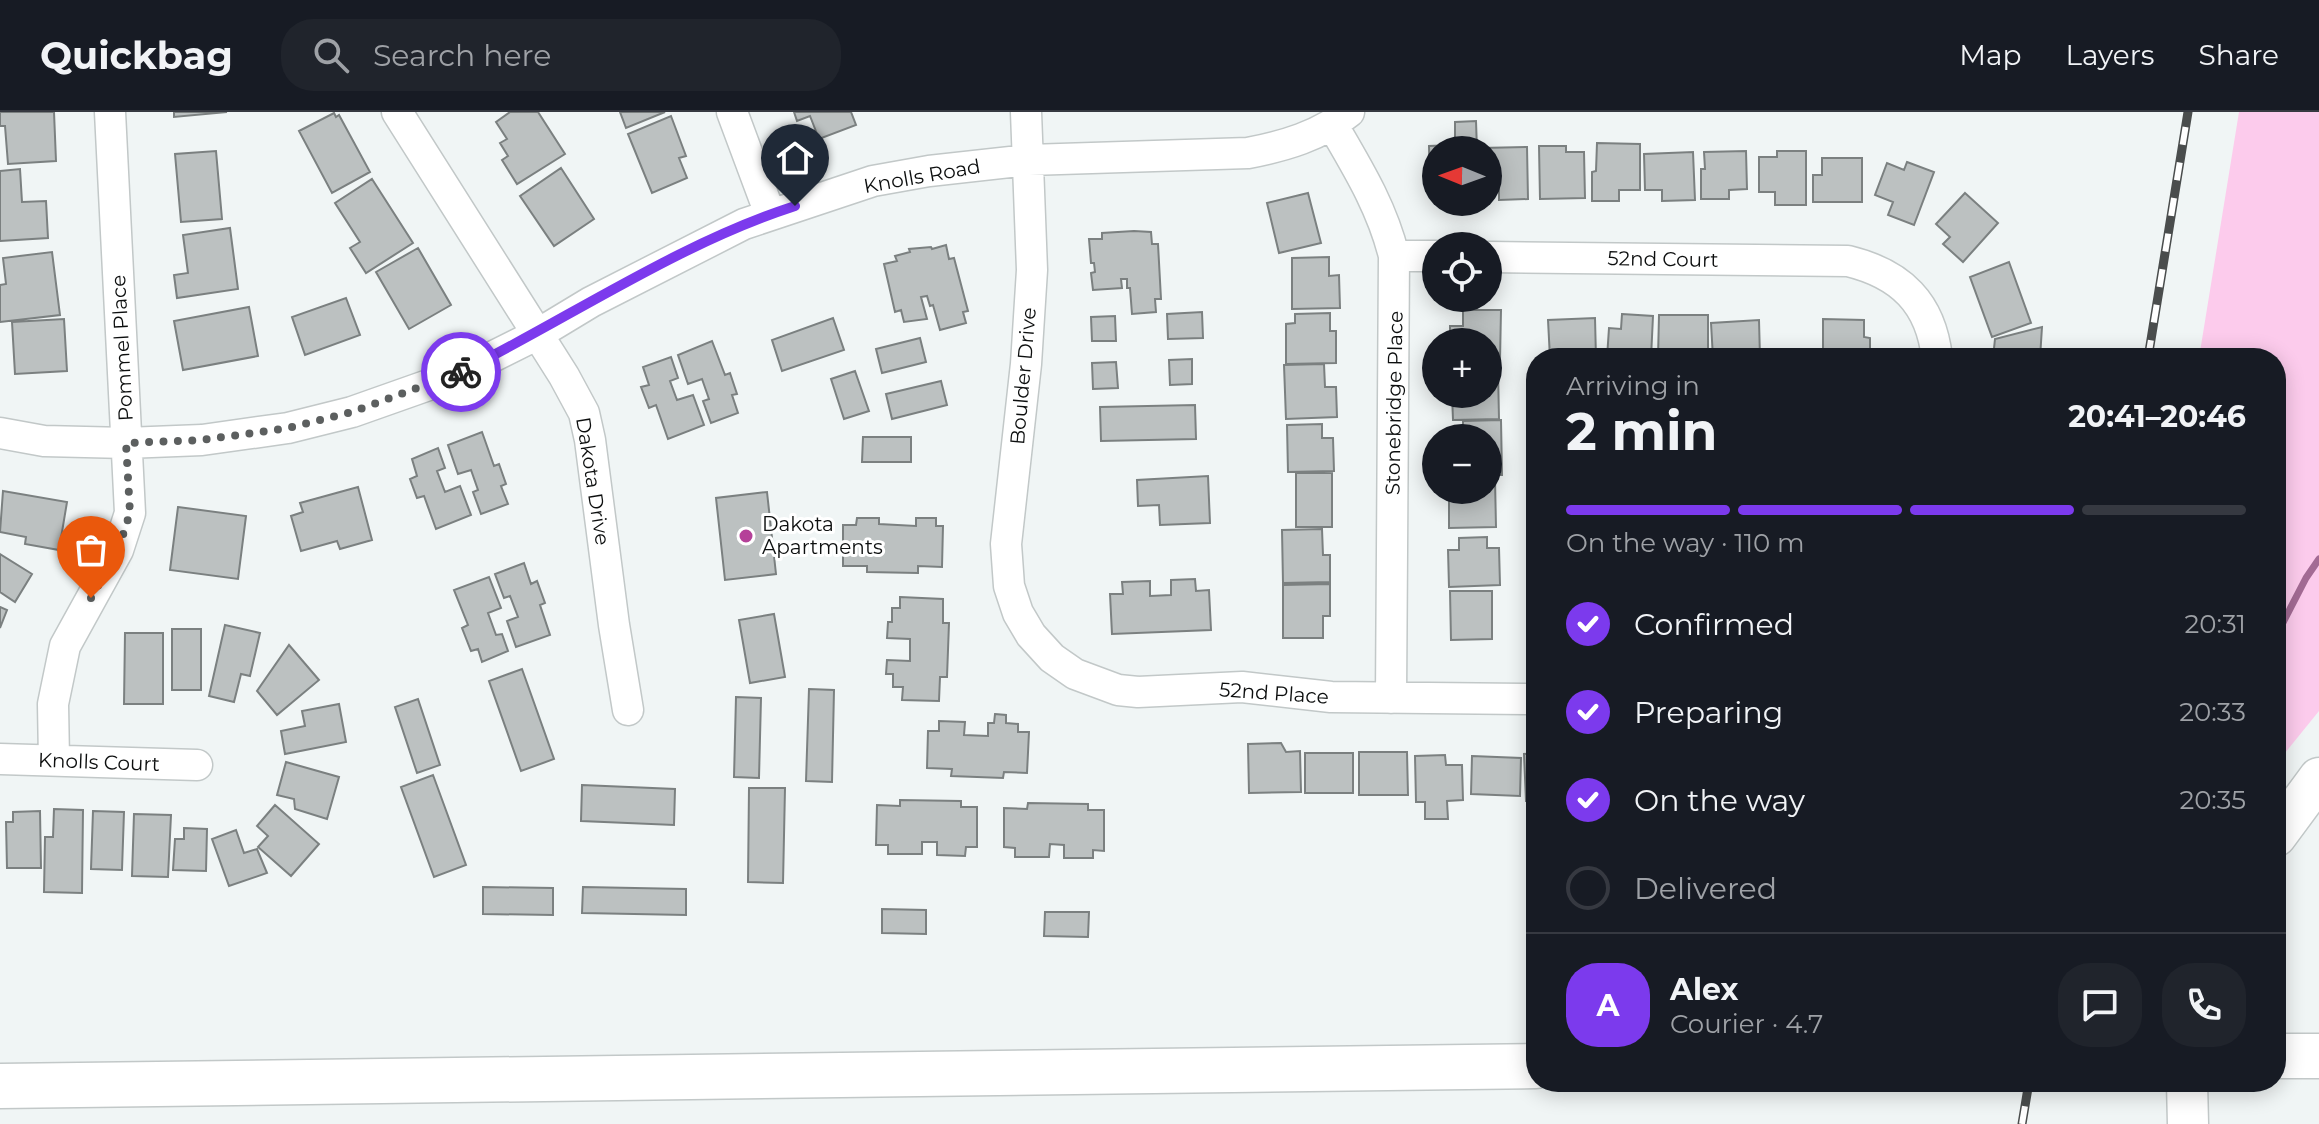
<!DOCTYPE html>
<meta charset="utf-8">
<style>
:root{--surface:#171b24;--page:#20242c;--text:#f1f3f6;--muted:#9ea1a6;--line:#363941;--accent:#7c3aed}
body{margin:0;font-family:Montserrat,sans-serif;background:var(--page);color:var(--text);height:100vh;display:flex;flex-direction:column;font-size:30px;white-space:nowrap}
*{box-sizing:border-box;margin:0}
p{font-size:26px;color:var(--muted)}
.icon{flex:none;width:44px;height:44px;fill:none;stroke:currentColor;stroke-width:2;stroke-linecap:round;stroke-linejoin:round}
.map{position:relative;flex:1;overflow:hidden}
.panel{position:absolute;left:1526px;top:236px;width:760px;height:744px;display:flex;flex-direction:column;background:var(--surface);border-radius:32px;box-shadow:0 4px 20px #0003}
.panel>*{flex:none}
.needle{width:52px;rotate:271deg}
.tools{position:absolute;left:1422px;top:24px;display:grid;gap:16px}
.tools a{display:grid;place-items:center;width:80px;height:80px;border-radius:50%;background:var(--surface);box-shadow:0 4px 20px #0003;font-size:40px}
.pin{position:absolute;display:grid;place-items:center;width:68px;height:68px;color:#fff;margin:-82px -34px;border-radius:50% 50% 50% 0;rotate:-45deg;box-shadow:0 0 8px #0007}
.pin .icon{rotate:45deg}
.courier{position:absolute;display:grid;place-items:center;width:80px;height:80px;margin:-40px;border:6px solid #7c3aed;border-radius:50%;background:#fff;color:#222;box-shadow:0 2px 10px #0007}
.summary em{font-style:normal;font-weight:700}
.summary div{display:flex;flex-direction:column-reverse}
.summary{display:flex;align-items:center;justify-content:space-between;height:136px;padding:0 40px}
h1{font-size:52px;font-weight:700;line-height:60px}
.bar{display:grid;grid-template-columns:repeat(4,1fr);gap:12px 8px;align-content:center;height:96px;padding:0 40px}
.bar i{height:10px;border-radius:6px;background:var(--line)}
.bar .on{background:var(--accent)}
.bar p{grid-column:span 4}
.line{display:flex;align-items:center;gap:20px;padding:0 40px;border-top:2px solid var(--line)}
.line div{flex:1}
.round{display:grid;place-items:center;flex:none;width:84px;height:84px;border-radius:32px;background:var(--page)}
ol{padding:0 40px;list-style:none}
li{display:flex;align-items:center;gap:24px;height:88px}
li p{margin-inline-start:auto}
li .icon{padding:8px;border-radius:50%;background:var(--accent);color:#fff;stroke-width:4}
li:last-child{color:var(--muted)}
li i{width:44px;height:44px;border:4px solid var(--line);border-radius:50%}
header{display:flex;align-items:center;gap:48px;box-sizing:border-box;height:112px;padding:0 40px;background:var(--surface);border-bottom:2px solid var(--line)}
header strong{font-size:38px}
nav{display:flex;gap:44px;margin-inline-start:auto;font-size:28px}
.search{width:560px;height:72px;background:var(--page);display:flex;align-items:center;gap:20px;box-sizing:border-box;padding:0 28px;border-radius:32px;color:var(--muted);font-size:30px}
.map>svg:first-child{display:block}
.green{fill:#fccbec}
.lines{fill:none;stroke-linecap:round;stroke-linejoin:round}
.stream{stroke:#a36b94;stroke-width:7}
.building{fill:#bcc1c1;stroke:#7b8080;stroke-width:2}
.minor-casing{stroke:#c2c8c8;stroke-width:33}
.major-casing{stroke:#c2c8c8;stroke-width:43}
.highway-casing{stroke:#c2c8c8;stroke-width:47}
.minor{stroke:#fff;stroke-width:30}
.major{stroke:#fff;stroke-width:40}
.highway{stroke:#fff;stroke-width:44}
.rail-casing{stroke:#4a4d4d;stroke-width:9}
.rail{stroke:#fff;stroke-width:6;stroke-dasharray:18;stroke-linecap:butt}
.done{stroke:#5c5f5f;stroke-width:8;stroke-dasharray:0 14.4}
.route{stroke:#7c3aed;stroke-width:10}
.poi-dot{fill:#b54199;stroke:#fff;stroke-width:3}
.labels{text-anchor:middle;stroke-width:6;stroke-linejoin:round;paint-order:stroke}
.street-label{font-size:20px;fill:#0c0e0e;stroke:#fff}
.poi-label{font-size:20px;fill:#0c0e0e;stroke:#fff;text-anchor:start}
</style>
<header>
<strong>Quickbag</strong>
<div class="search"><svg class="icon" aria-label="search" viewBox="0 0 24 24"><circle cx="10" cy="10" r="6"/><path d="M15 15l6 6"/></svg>Search here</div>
<nav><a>Map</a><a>Layers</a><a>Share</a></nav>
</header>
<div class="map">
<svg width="2319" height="1012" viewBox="0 0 2319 1012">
<rect width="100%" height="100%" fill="#f0f5f5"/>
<path class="green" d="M2239 0H2319V599L2276 652V246H2199Z"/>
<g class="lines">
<path class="stream" d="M2276 524 2306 466 2319 447"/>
</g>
<path class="building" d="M0 0H54L56 49 8 52 5 14H0Z
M174 0H227L174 5Z
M510 0H538L565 42 517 72 502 48 508 44 500 31 507 27 496 10Z
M620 0H665L626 16Z
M794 0H851L856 13 819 27 810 4 797 9Z
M334 1 336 5 339 3 370 60 332 81 299 19Z
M671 4 686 44 679 46 687 66 652 81 628 22Z
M1476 9 1477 38H1436V76H1430L1429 34 1455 33V10Z
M1597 31 1640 32V78H1619V89H1592V60L1596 59Z
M1539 34H1566V40H1584L1585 86 1540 87Z
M1527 35 1528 87 1499 88V75L1488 76V38H1481V36Z
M216 39 222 107 181 110 175 42Z
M1746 39 1747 77 1729 78V87H1701V57H1705L1704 40Z
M1777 39H1806V93H1775V80H1759V45H1777Z
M1693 40 1695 88 1662 89V78H1645L1644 42Z
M1822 46H1862V90H1813V63H1822Z
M1907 50 1934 60 1914 113 1888 103 1893 90 1875 83 1887 51 1904 58Z
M561 56 594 107 554 134 520 84Z
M20 57 22 90 46 89 48 126 0 129V59Z
M372 67 413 131 366 161 350 136 360 130 335 91Z
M1308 81 1321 131 1279 141 1267 91Z
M1965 81 1998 111 1963 150 1943 132 1950 125 1936 112Z
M230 116 238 177 177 186 174 163 188 161 183 123Z
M1134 119 1151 120 1152 132H1158L1161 187H1155L1156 200 1132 202 1130 176H1127V167H1121L1122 176 1093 178 1091 161 1095 160 1094 151H1091L1089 127H1102V121Z
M946 133 949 147 954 146 968 199 963 200 966 211 940 218 933 193 930 194 927 184 921 185 927 207 904 210 901 198 895 200 884 152 897 149 895 144 910 140 909 137 931 135 932 137Z
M418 136 451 193 409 217 376 160Z
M52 140 60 203 0 210V173L6 172 3 146Z
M1329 145V164L1339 163 1340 196 1292 197V146Z
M2009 150 2031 211 1992 225 1970 165Z
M346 186 360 223 305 243 292 205Z
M249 195 258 244 183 258 174 209Z
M1463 198H1501L1500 248 1488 247V230H1450V214H1463Z
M1202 200 1203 226 1168 227 1167 202Z
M1330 201V219H1336V251L1286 252V212L1295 211V202Z
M1622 202 1653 204 1651 246H1607L1609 216 1621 217Z
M1659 203H1708V246H1658Z
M1115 204 1116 229H1092L1091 205Z
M833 206 844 238 782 259 772 228Z
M1595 206 1596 246H1550L1548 208Z
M64 207 67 259 15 262 12 210Z
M1823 207 1864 208V225L1870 226V246H1823Z
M1759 208 1760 246H1713L1711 211Z
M2042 215 2040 246H1993L1995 227Z
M920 226 926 250 882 261 876 237Z
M712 229 725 263 730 261 737 282 732 283 738 301 711 311 703 289 709 287 702 267 688 272 678 243Z
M671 245 678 266 670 269 677 288 693 283 704 313 668 327 656 293 649 296 641 275 649 273 643 255Z
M1192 247V272L1170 273 1169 248Z
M1116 250 1118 276 1093 277 1092 251Z
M1324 252 1325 275H1336L1337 305 1286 307 1284 253Z
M1498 258 1499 307 1453 308 1452 282H1488V259Z
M855 259 869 299 844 307 831 267Z
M941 269 947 293 892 307 886 282Z
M1195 293 1196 327 1101 329 1100 295Z
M1501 308 1502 363H1488V326H1463V309Z
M1322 312V326H1333L1334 359 1288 360 1287 313Z
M482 320 494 354 499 352 506 372 501 374 508 392 481 402 473 380 478 378 471 358 458 362 448 333Z
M863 325H911V350H862Z
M438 336 445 356 437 359 445 380 460 374 471 403 436 417 424 384 417 386 410 367 417 364 412 347Z
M1296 361H1332V415H1296Z
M1208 364 1210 411 1160 413 1159 393 1138 394 1137 368Z
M1488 367H1495L1496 415 1449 416V382H1461V378H1488Z
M358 375 372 428 340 437 337 429 301 439 291 404 303 400 300 391Z
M3 379 67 390 59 438 25 432 26 425 0 420Z
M767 380 776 462 725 468 716 386Z
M178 395 246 404 238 467 170 458Z
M857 406H879V412L916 414V406H936V414H943L942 455 918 454V461L867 460V454H843V413H856Z
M1322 417 1323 443H1330V470L1283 471 1282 418Z
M1487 425V436H1499L1500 473 1449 475 1448 438H1459V426Z
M0 442 32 462 15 490 0 480Z
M524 451 531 472 537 469 545 491 540 493 550 523 516 535 507 509 518 505 510 484 504 486 495 462Z
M489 465 501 496 488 501 496 523 502 522 508 539 482 550 478 537 471 539 462 516 468 513 454 478Z
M1195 467 1196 479 1209 478 1211 518 1112 522 1110 482H1123L1122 470 1150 469V484L1171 483V468Z
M1330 472V504H1323V526H1283V473Z
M1450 479H1492V527L1451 528Z
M900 485 943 487V511H949L947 565H940L939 589 902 588 903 575H893V562H886L887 548 910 549V527L887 526 888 510H892V496H900Z
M0 495 7 498 0 516Z
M774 502 785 565 750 571 739 508Z
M225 513 260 521 250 564 241 562 234 590 209 584Z
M172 517H201V578H172Z
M125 521H163V592H124Z
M289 533 319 568 277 603 257 579Z
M522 557 554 647 521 659 489 569Z
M809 577 834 578 832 670 806 669Z
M736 585 761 586 759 666 734 665Z
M418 587 440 653 417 661 395 595Z
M339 592 346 630 285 642 281 619 305 614 302 599Z
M995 602 1006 603V611L1018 612V620H1029L1027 661 1004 660 1003 666 951 664 952 657 927 656 928 619H939V609L965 610 964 623 988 624V611H994Z
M1281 631 1286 640 1300 639 1301 680 1249 681 1248 632Z
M1359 640H1407L1408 683H1359Z
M1305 641H1353V681H1305Z
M1536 641V689H1526L1524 642Z
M1445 643 1446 653H1462L1463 688 1447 689 1448 707H1425V690H1416L1415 644Z
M1472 644 1521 646 1520 684 1471 682Z
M286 650 339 665 327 707 295 697 294 687 277 683Z
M433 663 466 753 434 765 401 675Z
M582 673 675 677 674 713 581 709Z
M749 676H785L783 771 748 770Z
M900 688 961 689V695H977V735H966L965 744 937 743V730H922V742H888V733H876L877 693 900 694Z
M1028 691 1088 692V698H1104V739L1093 738V746H1064V733L1050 732 1049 745H1015V736L1004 735V696L1027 697Z
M275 693 319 732 291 764 258 735 268 724 257 714Z
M54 697 83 698 82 781 44 780 45 725H53Z
M40 699 41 756H7L6 710H13V700Z
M93 699 124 700 122 758 91 757Z
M134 702 171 703 168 765 132 764Z
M184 716 207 717 206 759 173 758 175 727H184Z
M236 718 244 741 257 737 267 761 229 774 212 727Z
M483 775 553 776V803L483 802Z
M583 775 686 777V803L582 801Z
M882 797 926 798V822L882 821Z
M1045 800H1089L1088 825 1044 824Z"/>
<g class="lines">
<g class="minor-casing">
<path id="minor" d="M397 0 564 264 584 301 590 328 614 513 628 598
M732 0 770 102
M1026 0 1032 158 1026 252 1006 432 1009 474 1018 501 1031 523 1052 546 1075 562 1118 578 1138 580 1242 575 1331 585 1536 587
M1332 12C1357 55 1382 95 1394 144L1391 586
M1394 144H1436
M1488 145 1848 149C1901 162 1931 191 1937 246
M0 321 44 329 126 331 202 328 288 316 352 300 454 264 538 222 591 190 744 112 873 69 929 59 1029 48 1248 41C1284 34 1320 24 1349 0
M0 647 197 653
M54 648 53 592 65 534 118 438 130 401 110 0"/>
</g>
<g class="major-casing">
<path id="major" d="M2276 724 2319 666
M2187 970 2188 1012"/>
</g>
<g class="highway-casing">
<path id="highway" d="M2276 944H2319
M0 974 1536 954"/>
</g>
<use href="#minor" class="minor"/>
<use href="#major" class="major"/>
<use href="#highway" class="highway"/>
<g class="rail-casing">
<path id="rail" d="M2148 246 2188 0
M2022 1012 2029 970"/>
</g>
<use href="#rail" class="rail"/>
</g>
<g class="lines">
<path class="done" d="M91 486 118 438 130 401 126 331 202 328 288 316 352 300 461 260"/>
<path class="route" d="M461 260C571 205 678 132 795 94"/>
</g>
<circle class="poi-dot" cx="746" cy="424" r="8"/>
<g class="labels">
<g class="street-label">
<text transform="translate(922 64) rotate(-10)" y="7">Knolls Road</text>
<text transform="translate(1663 147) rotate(1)" y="7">52nd Court</text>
<text transform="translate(122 236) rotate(-93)" y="7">Pommel Place</text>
<text transform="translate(1023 264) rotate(-85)" y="7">Boulder Drive</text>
<text transform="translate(1394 291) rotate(-89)" y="7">Stonebridge Place</text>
<text transform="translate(593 369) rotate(81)" y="7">Dakota Drive</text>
<text transform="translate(1274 581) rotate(4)" y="7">52nd Place</text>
<text transform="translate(99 650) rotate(2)" y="7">Knolls Court</text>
</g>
<g class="poi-label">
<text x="762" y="419">Dakota<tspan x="762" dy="23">Apartments</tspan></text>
</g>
</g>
</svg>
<div class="tools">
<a><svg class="needle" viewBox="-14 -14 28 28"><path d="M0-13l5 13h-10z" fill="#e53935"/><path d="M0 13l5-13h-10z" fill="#9ea1a6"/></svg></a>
<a><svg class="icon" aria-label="locate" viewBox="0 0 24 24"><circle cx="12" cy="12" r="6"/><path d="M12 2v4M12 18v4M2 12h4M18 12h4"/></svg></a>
<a>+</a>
<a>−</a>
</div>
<div class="pin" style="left:91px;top:486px;background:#ea580c"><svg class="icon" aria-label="bag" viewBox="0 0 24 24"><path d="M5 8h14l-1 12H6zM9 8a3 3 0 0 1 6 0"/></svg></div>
<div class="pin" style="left:795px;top:94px;background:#1f2937"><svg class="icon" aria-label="home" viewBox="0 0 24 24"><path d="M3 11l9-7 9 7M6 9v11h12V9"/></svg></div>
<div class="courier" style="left:461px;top:260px"><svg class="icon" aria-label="bike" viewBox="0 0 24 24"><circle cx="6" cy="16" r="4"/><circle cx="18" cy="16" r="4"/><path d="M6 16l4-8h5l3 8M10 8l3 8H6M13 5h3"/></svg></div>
<section class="panel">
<div class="summary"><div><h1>2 min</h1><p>Arriving in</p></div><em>20:41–20:46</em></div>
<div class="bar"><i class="on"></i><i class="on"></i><i class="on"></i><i></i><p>On the way · 110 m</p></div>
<ol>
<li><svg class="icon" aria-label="check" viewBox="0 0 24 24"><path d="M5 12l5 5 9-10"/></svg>Confirmed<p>20:31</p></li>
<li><svg class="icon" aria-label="check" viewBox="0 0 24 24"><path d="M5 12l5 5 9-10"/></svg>Preparing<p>20:33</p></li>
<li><svg class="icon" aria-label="check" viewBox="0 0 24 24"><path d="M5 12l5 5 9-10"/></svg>On the way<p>20:35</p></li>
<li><i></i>Delivered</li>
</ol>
<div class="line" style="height:144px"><b class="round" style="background:var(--accent);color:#fff">A</b><div><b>Alex</b><p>Courier · 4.7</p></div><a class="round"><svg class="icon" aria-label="chat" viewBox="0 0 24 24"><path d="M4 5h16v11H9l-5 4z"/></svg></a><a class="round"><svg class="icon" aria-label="phone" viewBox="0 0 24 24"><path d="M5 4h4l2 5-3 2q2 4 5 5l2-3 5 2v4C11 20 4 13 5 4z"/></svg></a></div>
</section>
</div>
